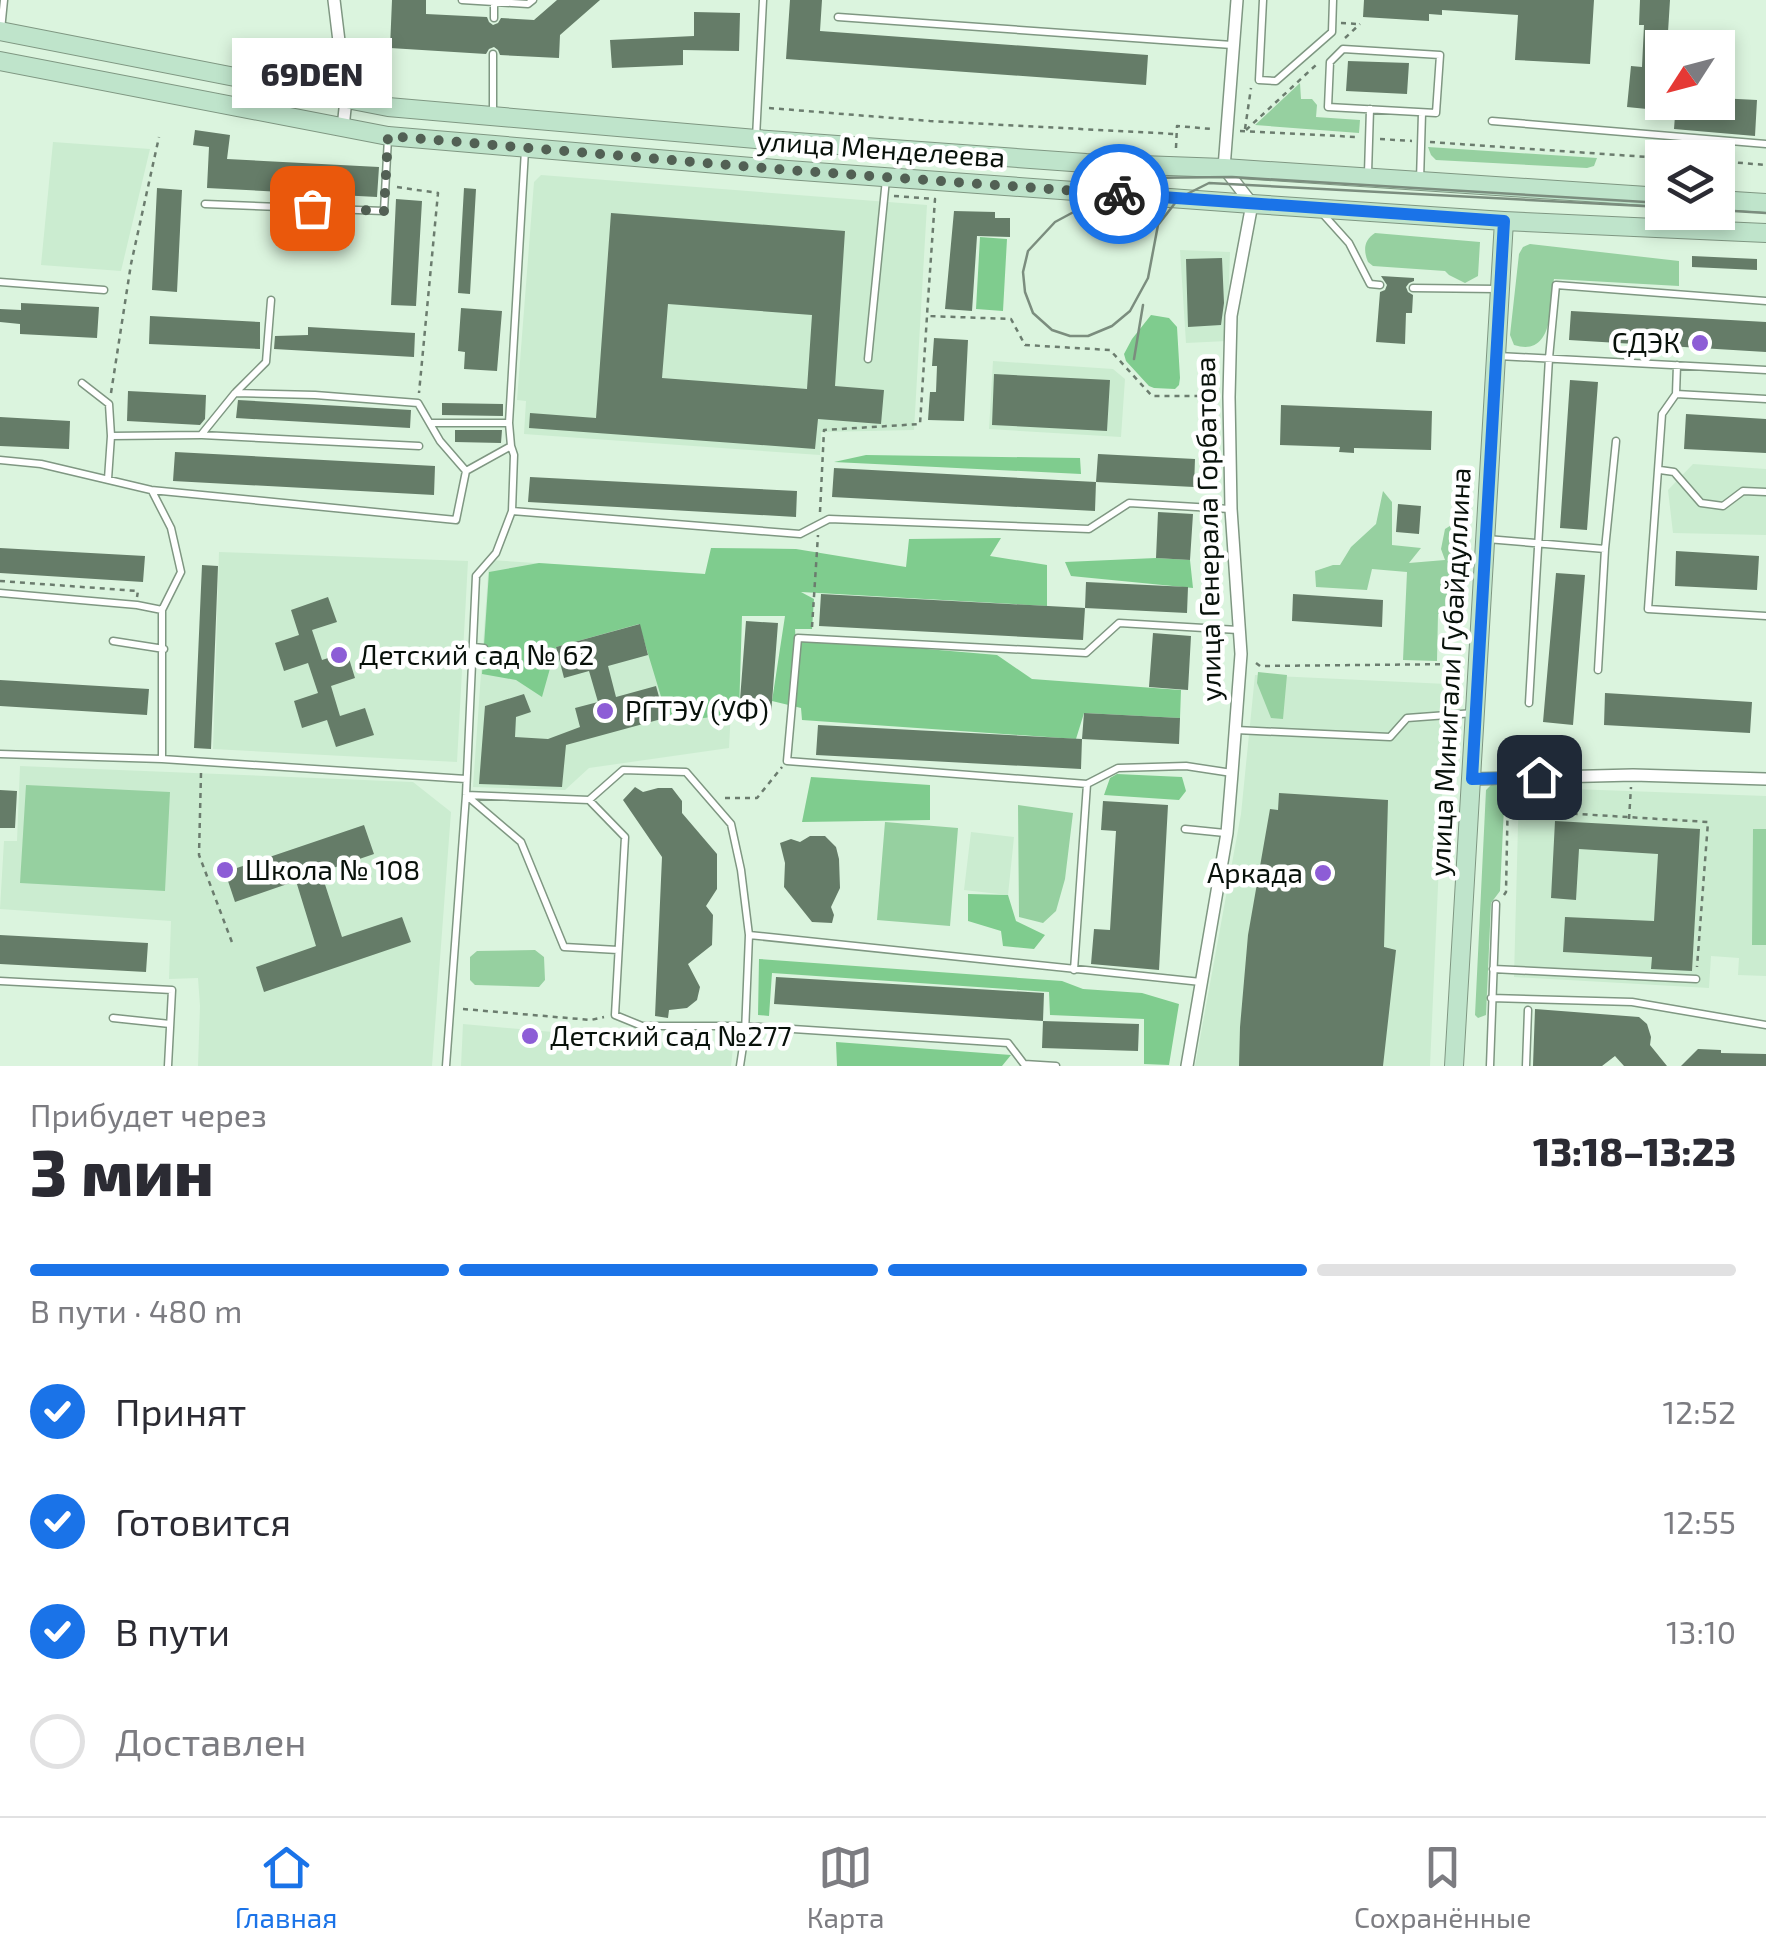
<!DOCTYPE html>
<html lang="ru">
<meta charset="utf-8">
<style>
:root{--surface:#fff;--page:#f2f2f3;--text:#2b2b33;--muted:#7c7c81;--line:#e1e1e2;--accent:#1a73e8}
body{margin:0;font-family:"Exo 2",sans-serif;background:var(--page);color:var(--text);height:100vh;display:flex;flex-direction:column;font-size:38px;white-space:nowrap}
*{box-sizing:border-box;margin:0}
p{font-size:32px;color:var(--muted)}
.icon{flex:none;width:55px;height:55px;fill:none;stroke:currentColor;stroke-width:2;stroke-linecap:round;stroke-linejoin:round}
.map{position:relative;height:1066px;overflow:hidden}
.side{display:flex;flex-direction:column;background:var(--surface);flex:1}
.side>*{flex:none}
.needle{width:65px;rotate:234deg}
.buttons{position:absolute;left:1645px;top:30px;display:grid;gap:20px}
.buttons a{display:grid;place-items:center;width:90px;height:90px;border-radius:0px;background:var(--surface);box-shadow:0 5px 15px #0003;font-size:50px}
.pin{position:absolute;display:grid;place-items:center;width:85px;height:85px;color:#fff;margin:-42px;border-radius:20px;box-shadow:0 5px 15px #0006}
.courier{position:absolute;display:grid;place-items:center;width:100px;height:100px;margin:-50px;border:8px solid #1a73e8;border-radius:50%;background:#fff;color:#222;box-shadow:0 2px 12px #0007}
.bubble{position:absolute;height:70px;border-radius:0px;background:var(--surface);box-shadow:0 5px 15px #0003;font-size:32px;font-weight:800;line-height:70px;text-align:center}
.headline em{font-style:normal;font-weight:800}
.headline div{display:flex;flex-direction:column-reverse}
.headline{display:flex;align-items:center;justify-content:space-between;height:170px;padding:0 30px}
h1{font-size:65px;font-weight:800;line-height:75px}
.bar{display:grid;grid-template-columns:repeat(4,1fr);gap:15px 10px;align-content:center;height:120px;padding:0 30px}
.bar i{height:12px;border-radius:8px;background:var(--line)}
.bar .active{background:var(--accent)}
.bar p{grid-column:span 4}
ol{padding:0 30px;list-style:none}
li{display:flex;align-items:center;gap:30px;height:110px}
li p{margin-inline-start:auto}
li .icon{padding:10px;border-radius:50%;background:var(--accent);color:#fff;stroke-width:4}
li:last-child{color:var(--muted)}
li i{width:55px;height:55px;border:5px solid var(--line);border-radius:50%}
.tab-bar{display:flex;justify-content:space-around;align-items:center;height:140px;border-top:2px solid var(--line);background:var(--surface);font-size:28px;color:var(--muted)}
.tab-bar a{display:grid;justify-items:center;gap:5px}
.tab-bar .active{color:var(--accent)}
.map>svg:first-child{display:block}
.built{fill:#cbecd0}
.green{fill:#96d0a0}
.forest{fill:#7fcc8e}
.building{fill:#657c68;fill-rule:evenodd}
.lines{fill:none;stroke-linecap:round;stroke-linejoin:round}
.lane-casing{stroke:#7f9782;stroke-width:9}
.street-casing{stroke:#7f9782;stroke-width:14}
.secondary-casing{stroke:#7f9782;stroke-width:20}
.path{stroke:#6b7c6e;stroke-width:2.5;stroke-dasharray:5 5;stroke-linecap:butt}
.lane{stroke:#fff;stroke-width:6}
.street{stroke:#fff;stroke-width:11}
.secondary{stroke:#bfe4cb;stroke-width:18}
.tram{stroke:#7b8d7e;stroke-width:2.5}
.done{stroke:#526054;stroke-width:10;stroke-dasharray:0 18}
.route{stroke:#1a73e8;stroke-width:12}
.poi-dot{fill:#8d5dd6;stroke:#fff;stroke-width:4}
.labels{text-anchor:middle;stroke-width:9;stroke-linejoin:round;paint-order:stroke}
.street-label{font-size:28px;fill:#08110a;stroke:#fff}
.poi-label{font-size:28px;fill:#08110a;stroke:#fff;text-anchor:start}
</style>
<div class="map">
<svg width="1766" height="1066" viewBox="0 0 1766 1066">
<rect width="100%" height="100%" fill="#dbf4de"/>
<path class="built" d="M53 142 150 149 121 271 41 265Z
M541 175 927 205 914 430 821 432 820 455 524 434 526 401 517 400 534 182Z
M1180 250 1230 252 1227 341 1186 343Z
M993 361 1113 369 1125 379 1121 437 989 429Z
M1693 464 1766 469V535L1673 533 1668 490Z
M219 552 468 561 457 762 213 749Z
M489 560 738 576 729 748 589 768 565 790 473 787Z
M1255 675 1447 684 1430 1066H1195L1241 814Z
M20 766 413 782 451 812 432 1066H198L200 1006 198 978 169 979 171 921 0 909 4 841H17Z
M1519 787 1766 796V976L1738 975 1739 958 1711 956 1709 988 1514 977Z
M971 832 1014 837 1008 895 964 890Z
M463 1024 733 1048 731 1066H461Z"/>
<path class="green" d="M1300 83 1301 99H1312L1317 105 1316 117 1360 120 1359 133 1255 125Z
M1428 147 1597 158 1594 166 1587 168 1436 160 1431 155Z
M1375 233 1480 242 1478 276 1465 283 1449 275 1445 271 1373 266 1368 262C1363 250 1364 240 1375 233Z
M1530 244 1679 261V286L1554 279C1550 303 1555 358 1514 345L1510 335 1519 254 1523 247Z
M1383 491 1392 502V545L1421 548 1409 563 1445 560 1441 549 1445 529 1453 524 1462 538 1461 583 1449 612 1438 614 1437 661 1403 660 1407 572 1372 569 1367 590 1316 587 1315 571 1333 565H1340L1351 547 1376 524Z
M1258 672 1287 675 1283 719 1271 718 1257 683Z
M26 785 170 792 165 891 20 883Z
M1491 785 1505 786 1500 891 1491 903 1486 1015 1478 1018 1475 1015 1486 790Z
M1018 805 1073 813 1065 879 1056 911 1043 923 1019 917Z
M885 822 958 828 950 926 877 920Z
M1753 829H1766V945H1752Z
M535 950 544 957 545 980 539 987 475 985 470 980V957L477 951Z"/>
<path class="forest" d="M980 237 1007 239 1003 311 976 309Z
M1151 315 1169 318 1177 327 1180 378 1179 385 1175 389 1154 388 1149 386 1126 361 1124 354 1132 339Z
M866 455 1080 458 1081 474 834 462Z
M1001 538 990 556 1047 565V606L801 592 814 599 812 629H795L797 659 798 638 997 655 1032 679 1181 690 1180 718 1084 713 1076 739 802 720 801 708 772 701 785 616H742L739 713 669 723 639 624 556 647 542 697 516 680 482 674 489 572 539 563 705 574 711 548 796 549 906 567 909 539Z
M1156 558 1190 560 1193 588 1071 576 1065 562Z
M1117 774 1182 777 1186 791 1179 800 1104 795 1110 778Z
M811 777 930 785V820L802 822Z
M968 894 1008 895 1016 921 1045 935 1034 949 1003 946 1001 931 968 921Z
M759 959 1062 981 1083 989 1142 993 1179 1004 1169 1065 1144 1064V1019L1050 1015 1049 992 772 973 769 1016 758 1015Z
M836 1042 1011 1055 1002 1066H837Z"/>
<path class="building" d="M392 0H426V14L487 17 489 22 493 25 498 23 501 18 534 20 557 0H600L560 35 559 58 500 55 498 50 494 47 489 49 486 54 390 48Z
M790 0H822L820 31 1148 55 1146 85 786 59Z
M1364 0H1594L1590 64 1515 60 1518 15 1442 10V15L1429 14V21L1363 17Z
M1640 0H1670L1667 48H1662L1657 110 1627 107 1631 66 1642 67 1644 25H1639Z
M694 12 740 13 739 51 683 50V65L612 68 610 40 694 36Z
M1348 61 1409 63 1407 94 1346 91Z
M1718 98 1757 100 1755 136 1674 129 1676 102H1718Z
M195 130 230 135 227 159 379 167 377 197 207 188 209 147 193 145Z
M157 188 182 190 177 292 152 290Z
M464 188 476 189 470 294 458 293Z
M396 199 422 201 416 306 391 305Z
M954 211 995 212V218H1010V237L977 236 972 311 945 309Z
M611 213 845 231 835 386 884 390 881 424 818 419 815 449 529 428 530 413 596 418ZM668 304 812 315 807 389 662 378Z
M1692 256 1757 259V270L1692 267Z
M1222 258 1224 303 1221 325 1188 327 1186 259Z
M1381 276 1414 278V281L1409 283 1406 287 1408 292 1413 295 1412 313H1406L1405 344 1376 342 1380 292 1385 290 1387 285Z
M21 303 99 307 97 338 20 334V324L0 322V309L21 310Z
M461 308 502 311 497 371 464 369 465 352 458 351Z
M1571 311 1766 322V352L1569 340Z
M150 316 260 322V349L149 344Z
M308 327 415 333 414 357 274 349 275 336 308 335Z
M934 338 968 340 964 421 928 420 930 392H936L937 366H932Z
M994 374 1110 380 1107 431 992 425Z
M1570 380 1598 382 1587 530 1560 528Z
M128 391 206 395 205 419 200 425 127 421Z
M238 400 411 410 410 428 236 418Z
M442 403 503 404V416L442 415Z
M1281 405 1432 411 1431 450 1354 448V453L1339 452 1340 447 1280 445Z
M1686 414 1766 419V453L1684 449Z
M0 417 70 421 69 449 0 446Z
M455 430H502L501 443 455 442Z
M175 452 435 466 434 495 173 481Z
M1098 454 1195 459 1194 487 1096 482Z
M834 468 1096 482 1095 511 832 497Z
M530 477 797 491 796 517 528 502Z
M1398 504 1421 506 1419 534 1396 532Z
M1158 512 1193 514 1190 560 1156 558Z
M0 548 145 556 143 582 0 573Z
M1676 551 1759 556 1757 590 1675 586Z
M202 565 218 566 211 749 194 748Z
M1556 573 1585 575 1573 725 1543 722Z
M1086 582 1188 587 1187 613 1085 608Z
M821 594 1085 608 1083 640 819 626Z
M1293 594 1383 600 1382 627 1292 621Z
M328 597 337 622 312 630 322 660 347 652 355 678 331 686 340 716 365 708 374 735 336 747 327 720 302 728 294 701 318 693 308 663 284 671 275 643 299 635 291 610Z
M746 621 778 623 771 715 739 713Z
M640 624 648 655 608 666 616 697 656 686 665 718 566 745 562 787 479 784 485 706 524 694 531 712 516 717 515 737 548 739 580 727 575 708 598 702 589 671 564 678 556 647Z
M1153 633 1191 636 1188 690 1149 687Z
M0 680 149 689 147 715 0 706Z
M1605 693 1752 702 1750 733 1604 725Z
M1084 713 1180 718 1179 744 1082 739 1081 769 816 755 818 725 1082 739Z
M635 787 643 792 658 788H672L682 801V813L717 854V889L706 906 713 915 712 945 688 964 700 987 697 1000 687 1008 669 1010 668 1018 655 1016 662 857 623 800Z
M0 790 17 791 15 828H0Z
M1279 793 1388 800 1384 947 1396 950 1383 1066H1239L1240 1027 1248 935 1270 809 1278 810Z
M1103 801 1168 805 1159 970 1091 964 1094 929 1110 930 1116 831 1101 830Z
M1555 821 1700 829 1692 971 1651 969 1652 957 1563 952 1565 917 1654 921 1658 854 1579 849 1576 900 1551 898Z
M364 825 374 854 321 872 342 937 402 917 411 942 264 992 256 967 316 946 296 881 235 902 225 872Z
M810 836H825L836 847 839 859 840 888 831 907 834 915 832 923 812 922 784 887 785 863 780 843 791 839 800 842Z
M0 935 148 943 146 972 0 964Z
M776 977 1044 993 1043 1021 774 1004Z
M1535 1009 1639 1017 1647 1024 1651 1037 1650 1045 1667 1066H1624L1615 1056 1602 1066H1533Z
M1043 1021 1139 1024 1138 1051 1042 1048Z
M1698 1049 1721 1050V1053L1766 1054V1066H1681Z"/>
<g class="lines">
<g class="lane-casing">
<path id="lane" d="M462 0 528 4 533 0
M1263 0 1259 80 1276 81 1332 32 1333 0
M494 2V18
M838 17 1232 45
M1 30 4 0
M1343 49 1440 55 1436 113 1328 107 1330 62Z
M493 113V54
M1492 121 1766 144
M756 138 763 0
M1368 173 1370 109
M1420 180 1422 113
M205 204 384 211 388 138
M1322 213 1349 243 1370 284 1380 285
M0 282 104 290
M1413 288 1497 289
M1498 356 1766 370
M868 359 886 179
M1677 365 1676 394 1662 414 1648 609 1766 616
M82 383 109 404 111 436
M236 392 266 362 271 300
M1676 394 1766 399
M430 423H509
M202 435 419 446
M511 446 514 455 512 511 800 534 829 519 1089 529 1129 503 1230 509
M0 460 41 464 151 490 456 520 466 471 511 446 509 423 525 150
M1660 470 1674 472 1701 503 1723 506 1743 491 1766 492
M108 479 111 436 201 435 235 393 315 395 418 403 440 441 466 471
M152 491 171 528 181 572 162 610
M1487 539 1605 549 1616 441
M0 593 137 605 162 610V759
M113 641 164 649
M473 647 484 648
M1598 670 1605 549
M1529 703 1549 358 1556 285 1766 301
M1236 730 1390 737 1407 718 1474 713
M0 754 162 759 466 779
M1232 773 1186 766 1118 768 1087 784 787 761 798 638 1086 653 1119 623 1238 630
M466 795 589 800 623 770 686 772 731 824 741 870 749 935
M467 796 521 842 564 947 618 950
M589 800 625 837 615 1015 642 1026H745L1008 1043 1024 1064 1056 1066
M1185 829 1225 833
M1493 969 1696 979
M1074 970 1087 784
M0 981 172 990 168 1066
M1491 998 1632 1002 1766 1025
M113 1018 170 1024
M446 1066 466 795 476 576 496 553 512 511
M740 1066 745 1033 749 935 1201 982
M1490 1066 1496 904
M1526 1066 1528 1010"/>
</g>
<g class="street-casing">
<path id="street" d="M334 0 346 99 343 128
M1471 779 1633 775 1766 779
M1187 1066 1227 833 1232 773 1241 654 1231 509 1229 397 1231 316 1252 204 1224 168 1237 0"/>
</g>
<g class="secondary-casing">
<path id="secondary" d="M0 31 388 107 756 139 1086 163 1224 168 1662 197
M0 61 388 136 788 170 1252 204 1504 221 1766 233
M1718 200 1766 203
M1454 1066 1504 221"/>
</g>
<path class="path" d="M1341 23 1358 24
M1345 38 1360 24
M769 108 930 121 1175 134
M1245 129 1251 88
M1246 130 1317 64
M1240 131 1357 137
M1380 139 1412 141
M1430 142 1662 158
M1176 148 1177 126 1212 129
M1718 161 1766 165
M397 187 438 193 419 393
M894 196 935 199 927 315
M111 393 131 264 159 137
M820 512 824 430 920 424 927 316 1011 319 1025 345 1110 350 1152 396H1217
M0 581 138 591 137 597
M812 627 818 535
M1256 663 1260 666 1462 664
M201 773 199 855 233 945
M1550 789 1546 812 1708 822 1697 967
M725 798H757L782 767
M1629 819 1631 787
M1504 895 1506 892 1508 789
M463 1009 591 1020 604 1017"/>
<use href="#lane" class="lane"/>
<use href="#street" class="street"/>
<use href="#secondary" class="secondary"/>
<path class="tram" d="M1662 203 1232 177 1137 178 1055 222 1028 251 1023 272 1025 292 1033 313 1052 330 1070 336H1088L1112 326 1130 311 1148 278 1158 225 1179 198 1209 183 1662 207
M1718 210 1766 213
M1134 359 1143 305"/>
</g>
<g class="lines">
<path class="done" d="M312 208 384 211 388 136 788 170 1119 194"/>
<path class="route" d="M1119 194 1504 221 1472 779 1539 777"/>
</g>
<g class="poi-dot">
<circle cx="1700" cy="343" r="10"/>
<circle cx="339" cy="655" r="10"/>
<circle cx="605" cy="711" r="10"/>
<circle cx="225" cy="870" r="10"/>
<circle cx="1323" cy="873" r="10"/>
<circle cx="530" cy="1036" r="10"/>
</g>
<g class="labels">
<g class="street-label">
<text transform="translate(881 149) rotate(4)" y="10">улица Менделеева</text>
<text transform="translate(1208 529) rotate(-91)" y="10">улица Генерала Горбатова</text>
<text transform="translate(1450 672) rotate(-87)" y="10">улица Минигали Губайдуллина</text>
</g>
<g class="poi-label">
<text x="1680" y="353" text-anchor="end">СДЭК</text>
<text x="359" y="665">Детский сад № 62</text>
<text x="625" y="721">РГТЭУ (УФ)</text>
<text x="245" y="880">Школа № 108</text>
<text x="1303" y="883" text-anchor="end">Аркада</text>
<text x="550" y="1046">Детский сад №277</text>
</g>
</g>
</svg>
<div class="buttons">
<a><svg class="needle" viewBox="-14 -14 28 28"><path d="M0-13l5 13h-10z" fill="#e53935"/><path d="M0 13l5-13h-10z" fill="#7c7c81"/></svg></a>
<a><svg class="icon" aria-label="layers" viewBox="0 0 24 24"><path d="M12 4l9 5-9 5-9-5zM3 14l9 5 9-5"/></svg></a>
</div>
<div class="pin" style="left:312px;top:208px;background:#ea580c"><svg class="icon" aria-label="bag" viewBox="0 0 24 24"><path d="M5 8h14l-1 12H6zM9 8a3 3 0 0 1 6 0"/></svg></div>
<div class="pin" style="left:1539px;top:777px;background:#1f2937"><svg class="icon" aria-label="home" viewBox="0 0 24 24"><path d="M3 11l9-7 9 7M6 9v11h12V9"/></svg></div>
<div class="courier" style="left:1119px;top:194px"><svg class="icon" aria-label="bike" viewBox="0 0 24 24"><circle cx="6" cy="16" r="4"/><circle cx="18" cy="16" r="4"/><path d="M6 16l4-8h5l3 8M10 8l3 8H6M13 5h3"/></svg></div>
<div class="bubble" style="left:232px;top:38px;width:160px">69DEN</div>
</div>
<section class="side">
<div class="headline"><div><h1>3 мин</h1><p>Прибудет через</p></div><em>13:18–13:23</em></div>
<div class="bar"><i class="active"></i><i class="active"></i><i class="active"></i><i></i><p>В пути · 480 m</p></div>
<ol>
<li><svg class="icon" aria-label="check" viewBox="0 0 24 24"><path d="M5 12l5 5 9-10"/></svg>Принят<p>12:52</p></li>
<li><svg class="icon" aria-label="check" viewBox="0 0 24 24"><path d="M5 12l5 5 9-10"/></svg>Готовится<p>12:55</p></li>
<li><svg class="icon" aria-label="check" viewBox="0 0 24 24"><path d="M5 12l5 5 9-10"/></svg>В пути<p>13:10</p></li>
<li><i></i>Доставлен</li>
</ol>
</section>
<nav class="tab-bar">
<a class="active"><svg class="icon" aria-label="home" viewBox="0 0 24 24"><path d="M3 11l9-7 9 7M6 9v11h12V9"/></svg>Главная</a>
<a><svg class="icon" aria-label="map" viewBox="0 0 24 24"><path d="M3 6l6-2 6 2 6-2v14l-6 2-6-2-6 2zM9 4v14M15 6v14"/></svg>Карта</a>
<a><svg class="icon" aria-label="saved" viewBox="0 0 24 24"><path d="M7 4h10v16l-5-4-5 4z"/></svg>Сохранённые</a>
</nav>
